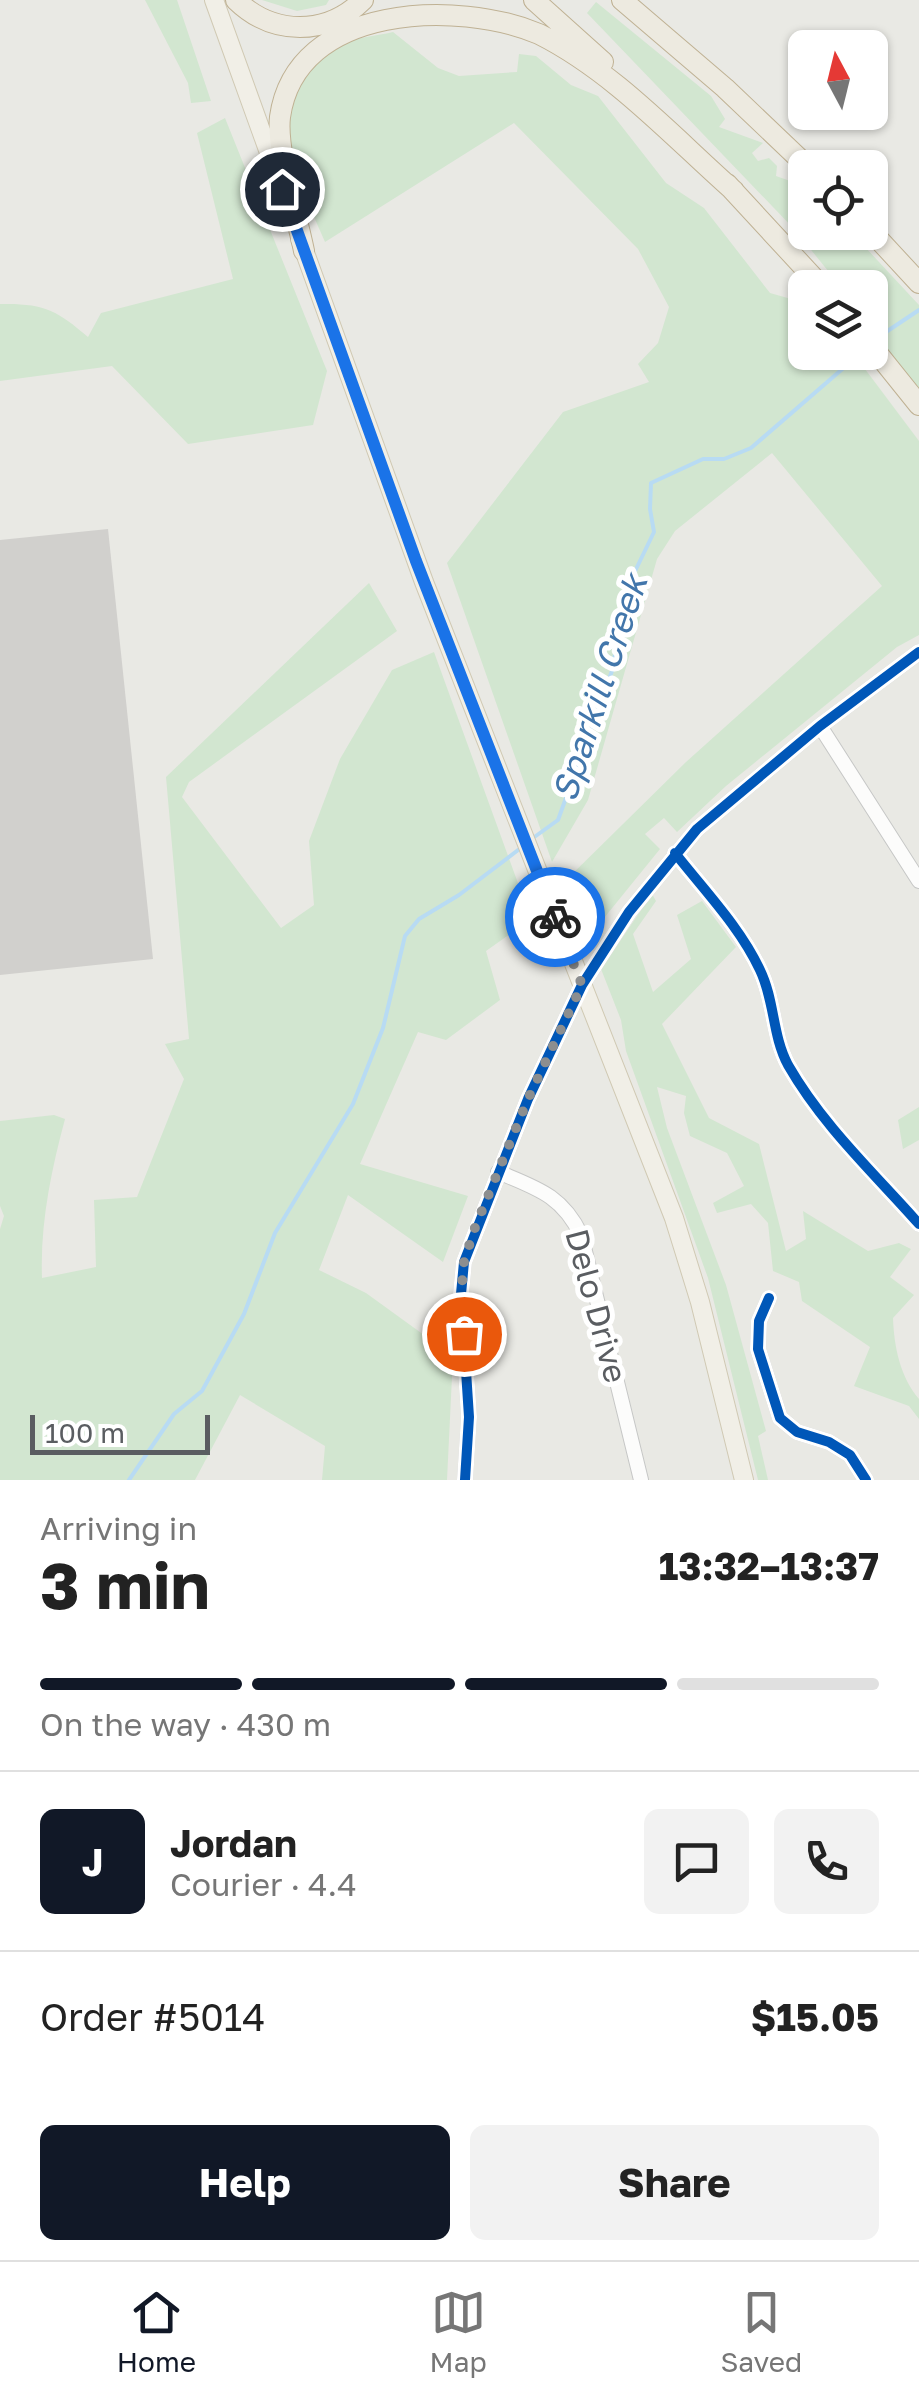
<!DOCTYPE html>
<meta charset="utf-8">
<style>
:root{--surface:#fff;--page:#f2f2f2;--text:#222;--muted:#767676;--line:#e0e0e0;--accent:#111827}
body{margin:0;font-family:"Golos Text",sans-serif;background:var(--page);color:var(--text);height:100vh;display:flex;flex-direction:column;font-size:38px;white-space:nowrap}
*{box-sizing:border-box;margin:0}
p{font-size:32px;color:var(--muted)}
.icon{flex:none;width:55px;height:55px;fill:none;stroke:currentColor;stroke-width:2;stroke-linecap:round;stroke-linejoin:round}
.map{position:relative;height:1480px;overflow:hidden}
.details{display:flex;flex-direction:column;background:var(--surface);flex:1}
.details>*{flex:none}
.needle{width:65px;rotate:353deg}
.controls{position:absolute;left:788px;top:30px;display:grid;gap:20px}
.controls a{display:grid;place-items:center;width:100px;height:100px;border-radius:15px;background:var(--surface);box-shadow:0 2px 8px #0004;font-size:50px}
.scale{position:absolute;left:30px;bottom:25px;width:180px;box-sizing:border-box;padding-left:10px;border:5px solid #5a5d61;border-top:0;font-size:28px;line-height:35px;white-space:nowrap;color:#5a5d61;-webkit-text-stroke:8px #fff;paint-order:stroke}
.pin{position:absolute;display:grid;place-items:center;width:85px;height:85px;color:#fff;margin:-42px;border:5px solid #fff;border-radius:50%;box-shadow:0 2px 10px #0007}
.courier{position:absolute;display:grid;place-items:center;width:100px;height:100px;margin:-50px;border:8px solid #1a73e8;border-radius:50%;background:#fff;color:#222;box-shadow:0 2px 12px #0007}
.summary em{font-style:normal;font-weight:700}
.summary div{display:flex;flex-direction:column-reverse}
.summary{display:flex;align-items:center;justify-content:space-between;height:170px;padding:0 40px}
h1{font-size:65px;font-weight:700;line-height:75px}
.bar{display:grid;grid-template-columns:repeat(4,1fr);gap:15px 10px;align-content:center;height:120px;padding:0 40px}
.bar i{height:12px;border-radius:8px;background:var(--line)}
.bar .active{background:var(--accent)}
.bar p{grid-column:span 4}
.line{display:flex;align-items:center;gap:25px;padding:0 40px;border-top:2px solid var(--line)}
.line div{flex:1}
.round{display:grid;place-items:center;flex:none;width:105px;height:105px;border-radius:15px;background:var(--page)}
.action{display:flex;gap:20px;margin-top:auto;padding:20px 40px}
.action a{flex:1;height:115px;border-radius:15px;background:var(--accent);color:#fff;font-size:40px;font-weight:700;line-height:115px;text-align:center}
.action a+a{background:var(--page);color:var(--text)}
.tabs{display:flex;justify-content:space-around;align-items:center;height:140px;border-top:2px solid var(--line);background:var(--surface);font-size:28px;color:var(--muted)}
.tabs a{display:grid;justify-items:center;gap:5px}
.tabs .active{color:var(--accent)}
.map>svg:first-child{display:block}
.green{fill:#d2e6d0}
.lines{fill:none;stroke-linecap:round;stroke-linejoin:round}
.stream{stroke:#b8dbf3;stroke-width:4}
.building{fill:#d1d0cd}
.minor-casing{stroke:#c6c7c6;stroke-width:16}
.major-casing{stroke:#d0c9b3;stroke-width:20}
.highway-casing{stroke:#bfb193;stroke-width:22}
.minor{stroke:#fcfcfb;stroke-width:14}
.major{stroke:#f1efe7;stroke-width:18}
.highway{stroke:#edeae0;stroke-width:20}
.cycleway-casing{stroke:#fff;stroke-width:16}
.cycleway{stroke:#0057b8;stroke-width:10}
.done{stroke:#8c8e8f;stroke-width:10;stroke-dasharray:0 18}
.route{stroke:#1a73e8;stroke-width:12}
.labels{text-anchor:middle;stroke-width:10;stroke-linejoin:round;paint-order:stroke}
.street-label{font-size:32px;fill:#5a5d61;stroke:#fff}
.water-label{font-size:35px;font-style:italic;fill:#4276ab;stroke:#fff}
</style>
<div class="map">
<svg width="919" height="1480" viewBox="0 0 919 1480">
<rect width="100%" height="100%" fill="#e9e9e4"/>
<path class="green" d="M145 0H177L211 101 191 103 188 83Z
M262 0H329L326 5 297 11Z
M596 2 711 96 725 119 719 127 763 143 752 153 758 161 769 158 777 166 776 176 793 182 805 192V232L852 233 919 305V392L870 325V288L841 287 795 230 587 13Z
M393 32 438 68 459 76 517 72 519 54 536 56 571 85 598 96 666 183 704 208 770 293 805 303V352L853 353 919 441V635L897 647 726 786 677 832 664 818 645 834 660 849 587 939 560 886 686 762 882 586 772 453 675 531 657 559 588 800 552 862 447 563 563 412 649 382 638 364 658 343 669 307 638 249 514 123 325 242C304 191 276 149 295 94 302 72 318 55 340 44 356 37 377 36 393 32Z
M225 118 327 371 313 425 188 444 112 366 0 381V304C43 303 57 310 88 337L101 313 233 279 197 133Z
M369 583 397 631 189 782 182 797 281 928 314 905 309 841 340 759 392 670 434 652 531 919 486 951 500 1000 446 1040 418 1032 360 1164 468 1196 443 1262 348 1195 319 1270 366 1293 453 1356 447 1480H322L325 1446 240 1395 195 1480H0V1229L4 1216 0 1206V1121L54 1115 65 1119C51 1171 40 1224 42 1278L96 1267 94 1200 137 1197 184 1079 165 1044 189 1039 166 777Z
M652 894 656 901 633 934 653 992 691 959 677 915 702 901 736 947 662 1024 709 1118 759 1144 786 1251 806 1239 803 1211 868 1251 899 1243 911 1249 890 1277 914 1295 893 1318C894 1346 900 1377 919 1399V1419L909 1406 854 1386 870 1347 802 1301 799 1282 773 1271 768 1223 751 1204 717 1213 713 1203 744 1186 727 1153 690 1136 684 1113 686 1096 657 1087 667 1128 726 1285 766 1431 758 1436 768 1480H758L708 1278 626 1051 621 1020 601 969Z
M919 1107V1140L903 1149 898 1120Z"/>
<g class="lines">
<path class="stream" d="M877 338 919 310
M533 838 558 820 613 668 623 596 654 532 650 509 651 483 703 459H724L751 448 862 352
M129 1480 174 1414 202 1391 244 1314 275 1233 353 1104 383 1028 405 936 419 919 459 895 522 847"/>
</g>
<path class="building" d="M108 529 153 959 0 975V540Z"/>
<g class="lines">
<g class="minor-casing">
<path id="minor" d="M820 726 919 881
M675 853C704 890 740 927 760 970 775 1001 772 1035 788 1065 823 1126 873 1172 919 1224
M498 1172C536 1188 562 1195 581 1235L641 1480
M769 1298 759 1321 758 1349 780 1418 797 1432 829 1442 850 1455 866 1480
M465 1480 469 1417 461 1294 464 1262 528 1099 582 985 629 912 697 829 820 726 919 652"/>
</g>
<g class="major-casing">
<path id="major" d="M214 0 281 186
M300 239 424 582 674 1218 700 1302 744 1480"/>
</g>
<g class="highway-casing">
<path id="highway" d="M236 0C273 36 327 36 363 0
M534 0 603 62
M622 0 725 88 809 168
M727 184 823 288
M870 230 919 283
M304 251C297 215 276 151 280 117 296 3 459 0 539 34 613 71 673 137 734 191
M870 344 919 405"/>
</g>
<use href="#minor" class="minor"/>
<use href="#major" class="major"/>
<use href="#highway" class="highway"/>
<g class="cycleway-casing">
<path id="cycleway" d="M675 853C704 890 740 927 760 970 775 1001 772 1035 788 1065 823 1126 873 1172 919 1224
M769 1298 759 1321 758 1349 780 1418 797 1432 829 1442 850 1455 866 1480
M465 1480 469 1417 461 1294 464 1262 528 1099 582 985 629 912 697 829 820 726 919 652"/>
</g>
<use href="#cycleway" class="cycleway"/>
</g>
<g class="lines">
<path class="done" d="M464 1334 461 1294 464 1262 474 1230 528 1099 582 985 555 917"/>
<path class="route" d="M282 189 416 561 555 917"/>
</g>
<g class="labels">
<g class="street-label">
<text transform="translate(596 1306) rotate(75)" y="11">Delo Drive</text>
</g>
<g class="water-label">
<text transform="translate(600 688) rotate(-72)" y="12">Sparkill Creek</text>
</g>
</g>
</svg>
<div class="controls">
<a><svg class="needle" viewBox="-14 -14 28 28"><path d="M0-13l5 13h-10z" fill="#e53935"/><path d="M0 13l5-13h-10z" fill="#767676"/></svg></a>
<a><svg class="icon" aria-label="locate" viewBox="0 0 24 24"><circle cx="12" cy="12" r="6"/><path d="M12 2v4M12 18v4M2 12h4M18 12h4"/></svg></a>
<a><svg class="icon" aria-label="layers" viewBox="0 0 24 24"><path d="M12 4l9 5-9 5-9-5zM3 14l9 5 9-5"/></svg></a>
</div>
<div class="scale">100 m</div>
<div class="pin" style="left:464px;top:1334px;background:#ea580c"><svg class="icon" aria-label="bag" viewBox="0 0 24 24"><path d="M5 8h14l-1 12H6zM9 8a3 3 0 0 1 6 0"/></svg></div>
<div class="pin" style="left:282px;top:189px;background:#1f2937"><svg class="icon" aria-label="home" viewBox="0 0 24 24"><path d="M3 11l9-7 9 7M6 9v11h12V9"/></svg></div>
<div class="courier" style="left:555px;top:917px"><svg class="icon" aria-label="bike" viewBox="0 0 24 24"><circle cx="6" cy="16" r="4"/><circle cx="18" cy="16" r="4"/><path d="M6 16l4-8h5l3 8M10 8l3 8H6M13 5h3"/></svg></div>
</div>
<section class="details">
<div class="summary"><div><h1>3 min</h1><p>Arriving in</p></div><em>13:32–13:37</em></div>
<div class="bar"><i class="active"></i><i class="active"></i><i class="active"></i><i></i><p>On the way · 430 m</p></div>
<div class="line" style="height:180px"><b class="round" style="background:var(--accent);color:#fff">J</b><div><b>Jordan</b><p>Courier · 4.4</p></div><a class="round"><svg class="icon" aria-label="chat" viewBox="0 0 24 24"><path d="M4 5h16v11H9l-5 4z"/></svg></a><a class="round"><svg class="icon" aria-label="phone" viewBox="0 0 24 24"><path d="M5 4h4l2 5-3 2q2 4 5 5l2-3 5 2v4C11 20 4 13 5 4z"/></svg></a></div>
<div class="line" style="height:130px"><div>Order #5014</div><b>$15.05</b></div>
<div class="action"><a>Help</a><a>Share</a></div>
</section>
<nav class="tabs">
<a class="active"><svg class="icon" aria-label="home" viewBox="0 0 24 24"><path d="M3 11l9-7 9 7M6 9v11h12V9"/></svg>Home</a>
<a><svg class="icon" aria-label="map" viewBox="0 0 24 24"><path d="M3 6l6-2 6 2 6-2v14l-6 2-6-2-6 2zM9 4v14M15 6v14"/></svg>Map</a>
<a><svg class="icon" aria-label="saved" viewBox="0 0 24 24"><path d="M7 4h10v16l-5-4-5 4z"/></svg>Saved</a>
</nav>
